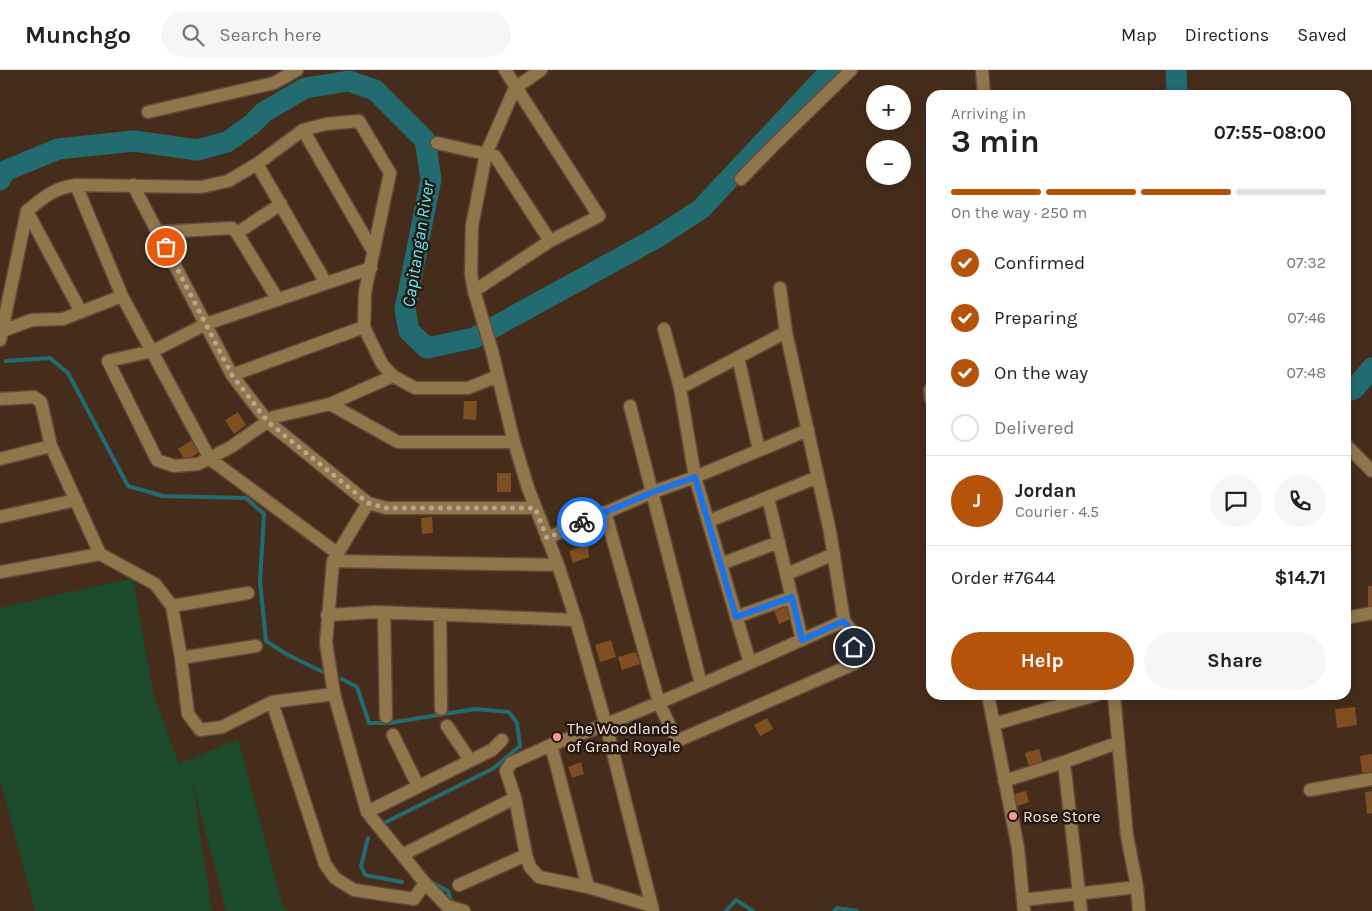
<!DOCTYPE html>
<meta charset="utf-8">
<style>
:root{--surface:#fff;--page:#f6f6f6;--text:#222;--muted:#767676;--line:#e0e0e0;--accent:#b45309}
body{margin:0;font-family:Karla,sans-serif;background:var(--page);color:var(--text);height:100vh;display:flex;flex-direction:column;font-size:19px;white-space:nowrap}
*{box-sizing:border-box;margin:0}
p{font-size:16px;color:var(--muted)}
.icon{flex:none;width:28px;height:28px;fill:none;stroke:currentColor;stroke-width:2;stroke-linecap:round;stroke-linejoin:round}
.map{position:relative;flex:1;overflow:hidden}
.panel{position:absolute;left:926px;top:20px;width:425px;height:610px;display:flex;flex-direction:column;background:var(--surface);border-radius:15px;box-shadow:0 2px 12px #0003}
.panel>*{flex:none}
.fabs{position:absolute;left:866px;top:15px;display:grid;gap:10px}
.fabs a{display:grid;place-items:center;width:45px;height:45px;border-radius:50%;background:var(--surface);box-shadow:0 2px 12px #0003;font-size:25px}
.pin{position:absolute;display:grid;place-items:center;width:42px;height:42px;color:#fff;margin:-21px;border:2px solid #fff;border-radius:50%;box-shadow:0 1px 5px #0007}
.courier{position:absolute;display:grid;place-items:center;width:50px;height:50px;margin:-25px;border:4px solid #1a73e8;border-radius:50%;background:#fff;color:#222;box-shadow:0 1px 6px #0007}
.summary em{font-style:normal;font-weight:700}
.summary div{display:flex;flex-direction:column-reverse}
.summary{display:flex;align-items:center;justify-content:space-between;height:85px;padding:0 25px}
h1{font-size:32px;font-weight:700;line-height:38px}
.bar{display:grid;grid-template-columns:repeat(4,1fr);gap:8px 5px;align-content:center;height:60px;padding:0 25px}
.bar i{height:6px;border-radius:4px;background:var(--line)}
.bar .selected{background:var(--accent)}
.bar p{grid-column:span 4}
.line{display:flex;align-items:center;gap:12px;padding:0 25px;border-top:1px solid var(--line)}
.line div{flex:1}
.round{display:grid;place-items:center;flex:none;width:52px;height:52px;border-radius:26px;background:var(--page)}
ol{padding:0 25px;list-style:none}
li{display:flex;align-items:center;gap:15px;height:55px}
li p{margin-inline-start:auto}
li .icon{padding:5px;border-radius:50%;background:var(--accent);color:#fff;stroke-width:4}
li:last-child{color:var(--muted)}
li i{width:28px;height:28px;border:2px solid var(--line);border-radius:50%}
.cta{display:flex;gap:10px;margin-top:auto;padding:10px 25px}
.cta a{flex:1;height:58px;border-radius:30px;background:var(--accent);color:#fff;font-size:20px;font-weight:700;line-height:58px;text-align:center}
.cta a+a{background:var(--page);color:var(--text)}
header{display:flex;align-items:center;gap:30px;box-sizing:border-box;height:70px;padding:0 25px;background:var(--surface);border-bottom:1px solid var(--line)}
header strong{font-size:24px}
nav{display:flex;gap:28px;margin-inline-start:auto;font-size:18px}
.search{width:350px;height:45px;background:var(--page);display:flex;align-items:center;gap:12px;box-sizing:border-box;padding:0 18px;border-radius:28px;color:var(--muted);font-size:19px}
.map>svg:first-child{display:block}
.green{fill:#1b4b2b}
.lines{fill:none;stroke-linecap:round;stroke-linejoin:round}
.stream{stroke:#226c71;stroke-width:4}
.river{stroke:#226c71;stroke-width:21}
.building{fill:#7f4e21}
.minor-casing{stroke:#624a3a;stroke-width:15}
.minor{stroke:#91764c;stroke-width:12}
.done{stroke:#b8a597;stroke-width:5;stroke-dasharray:0 9}
.route{stroke:#1a73e8;stroke-width:6}
.poi-dot{fill:#f59b99;stroke:#241810;stroke-width:2}
.labels{text-anchor:middle;stroke-width:5;stroke-linejoin:round;paint-order:stroke}
.poi-label{font-size:16px;fill:#f6e5da;stroke:#241810;text-anchor:start}
.water-label{font-size:18px;font-style:italic;fill:#63ecf6;stroke:#241810}
</style>
<header>
<strong>Munchgo</strong>
<div class="search"><svg class="icon" aria-label="search" viewBox="0 0 24 24"><circle cx="10" cy="10" r="6"/><path d="M15 15l6 6"/></svg>Search here</div>
<nav><a>Map</a><a>Directions</a><a>Saved</a></nav>
</header>
<div class="map">
<svg width="1372" height="841" viewBox="0 0 1372 841">
<rect width="100%" height="100%" fill="#462d1b"/>
<path class="green" d="M133 508 153 622 179 694 238 669 283 838 289 841H226L192 710 212 841H35L0 710V538Z"/>
<g class="lines">
<path class="stream" d="M6 291 50 288 68 303 128 416 163 426 246 428 264 444 260 511 266 571 288 585 323 602
M342 609 357 617 369 653H389L475 639 509 642 517 653 520 676 494 698 380 755
M368 768 361 796 365 805 402 812
M431 812 448 821 452 834
M726 841 736 830 753 841
M834 841 837 838 857 841"/>
<path class="river" d="M1176 0 1177 25
M0 110 5 101 58 79 134 71 197 80 227 72 251 55 264 42 305 18 349 11 375 20 425 70 431 109 405 239 409 261 427 278 474 268 658 167 701 139 831 0
M1346 322 1354 319 1372 298"/>
</g>
<path class="building" d="M464 331H477L476 350 463 349Z
M238 342 246 355 234 364 225 350Z
M192 370 199 382 186 391 178 379Z
M497 403H511V422H497Z
M432 447 433 463 422 464 421 448Z
M588 474 589 487 573 493 569 481Z
M1368 516H1372V538H1368Z
M786 535 791 549 779 554 774 540Z
M611 570 616 587 600 592 595 575Z
M636 582 640 594 622 600 618 587Z
M1355 637 1357 655 1337 658 1335 639Z
M767 648 773 659 760 666 754 655Z
M1039 679 1043 693 1029 697 1025 683Z
M1372 684V702L1362 703 1360 686Z
M581 692 584 704 572 708 568 697Z
M1026 721 1029 732 1015 737 1011 725Z
M1372 721V743L1367 744 1365 722Z"/>
<g class="lines">
<g class="minor-casing">
<path id="minor" d="M541 0 515 18 486 84 472 156 471 204 474 221 492 281 514 372 528 418 558 495 576 550 606 655 653 841
M982 0 984 25
M148 42 274 13 297 0
M303 60 373 181
M437 73 495 86 550 171
M257 94 326 213
M741 109 771 78 851 0
M76 115 122 226 210 389 337 483
M133 115 232 305 268 352 368 433 386 438H535
M27 141 81 242
M158 162 232 158 237 163 281 134
M237 163 278 230
M371 198 206 254 153 281 108 291 157 390 174 396 198 394 231 377 274 347 330 334 393 306
M474 221 550 171 599 146 505 0
M664 259 680 318 695 407 750 593
M2 261 32 250 63 249 122 226
M0 270 27 141C44 127 54 118 76 115L201 117 228 111 257 94 303 60 326 54 359 51 390 103 365 222 364 257 382 294 393 306 415 318H468L498 306
M738 287 759 380
M232 305 364 257
M680 318 786 262
M931 320H930L931 329
M0 329 34 327 41 332 51 376 100 484 155 514 172 536 181 588 188 644 200 660 222 657 272 632 334 624
M330 334 398 372H514
M630 336 701 614
M1346 375 1372 401
M0 389 51 376
M768 428 802 570
M368 433 333 491 326 573 334 624 367 742 425 813 447 836 464 841
M605 442 659 633 677 671 856 593 851 560 844 551 830 462 786 262 780 218
M0 447 76 430
M709 451 818 407
M547 468 653 422 695 407 808 360
M333 491 558 495
M721 494 779 472
M0 502 100 484
M787 504 834 484
M172 536 248 523
M384 543 386 647
M327 545 376 542 576 550
M440 545 441 639
M736 547 792 527
M1346 548 1372 543
M181 588 256 576
M988 625 1018 778 1024 841
M1114 625 1127 766 1137 817
M272 632 325 794 335 808 354 820 414 829 425 813
M994 654 1096 625
M447 656 470 690
M393 665 418 716
M551 675 511 693 506 701 515 728 526 785 530 797 539 807 588 817
M1064 692 1081 841
M1004 711 1064 692 1117 673
M1310 720 1372 709
M367 742 492 680 502 670
M402 785 515 728
M459 815 526 785
M1023 830 1137 817 1139 841
M652 836 588 817 551 675C651 639 747 594 844 551"/>
</g>
<use href="#minor" class="minor"/>
</g>
<g class="lines">
<path class="done" d="M166 177 232 305 268 352 368 433 386 438H535L547 468 582 452"/>
<path class="route" d="M582 452 653 422 695 407 736 547 792 527 802 570 844 551 851 560 854 577"/>
</g>
<g class="poi-dot">
<circle cx="557" cy="667" r="5"/>
<circle cx="1013" cy="746" r="5"/>
</g>
<g class="labels">
<g class="poi-label">
<text x="567" y="664">The Woodlands<tspan x="567" dy="18">of Grand Royale</tspan></text>
<text x="1023" y="752">Rose Store</text>
</g>
<g class="water-label">
<text transform="translate(418 174) rotate(-81)" y="6">Capitangan River</text>
</g>
</g>
</svg>
<div class="fabs">
<a>+</a>
<a>−</a>
</div>
<div class="pin" style="left:166px;top:177px;background:#ea580c"><svg class="icon" aria-label="bag" viewBox="0 0 24 24"><path d="M5 8h14l-1 12H6zM9 8a3 3 0 0 1 6 0"/></svg></div>
<div class="pin" style="left:854px;top:577px;background:#1f2937"><svg class="icon" aria-label="home" viewBox="0 0 24 24"><path d="M3 11l9-7 9 7M6 9v11h12V9"/></svg></div>
<div class="courier" style="left:582px;top:452px"><svg class="icon" aria-label="bike" viewBox="0 0 24 24"><circle cx="6" cy="16" r="4"/><circle cx="18" cy="16" r="4"/><path d="M6 16l4-8h5l3 8M10 8l3 8H6M13 5h3"/></svg></div>
<section class="panel">
<div class="summary"><div><h1>3 min</h1><p>Arriving in</p></div><em>07:55–08:00</em></div>
<div class="bar"><i class="selected"></i><i class="selected"></i><i class="selected"></i><i></i><p>On the way · 250 m</p></div>
<ol>
<li><svg class="icon" aria-label="check" viewBox="0 0 24 24"><path d="M5 12l5 5 9-10"/></svg>Confirmed<p>07:32</p></li>
<li><svg class="icon" aria-label="check" viewBox="0 0 24 24"><path d="M5 12l5 5 9-10"/></svg>Preparing<p>07:46</p></li>
<li><svg class="icon" aria-label="check" viewBox="0 0 24 24"><path d="M5 12l5 5 9-10"/></svg>On the way<p>07:48</p></li>
<li><i></i>Delivered</li>
</ol>
<div class="line" style="height:90px"><b class="round" style="background:var(--accent);color:#fff">J</b><div><b>Jordan</b><p>Courier · 4.5</p></div><a class="round"><svg class="icon" aria-label="chat" viewBox="0 0 24 24"><path d="M4 5h16v11H9l-5 4z"/></svg></a><a class="round"><svg class="icon" aria-label="phone" viewBox="0 0 24 24"><path d="M5 4h4l2 5-3 2q2 4 5 5l2-3 5 2v4C11 20 4 13 5 4z"/></svg></a></div>
<div class="line" style="height:65px"><div>Order #7644</div><b>$14.71</b></div>
<div class="cta"><a>Help</a><a>Share</a></div>
</section>
</div>
